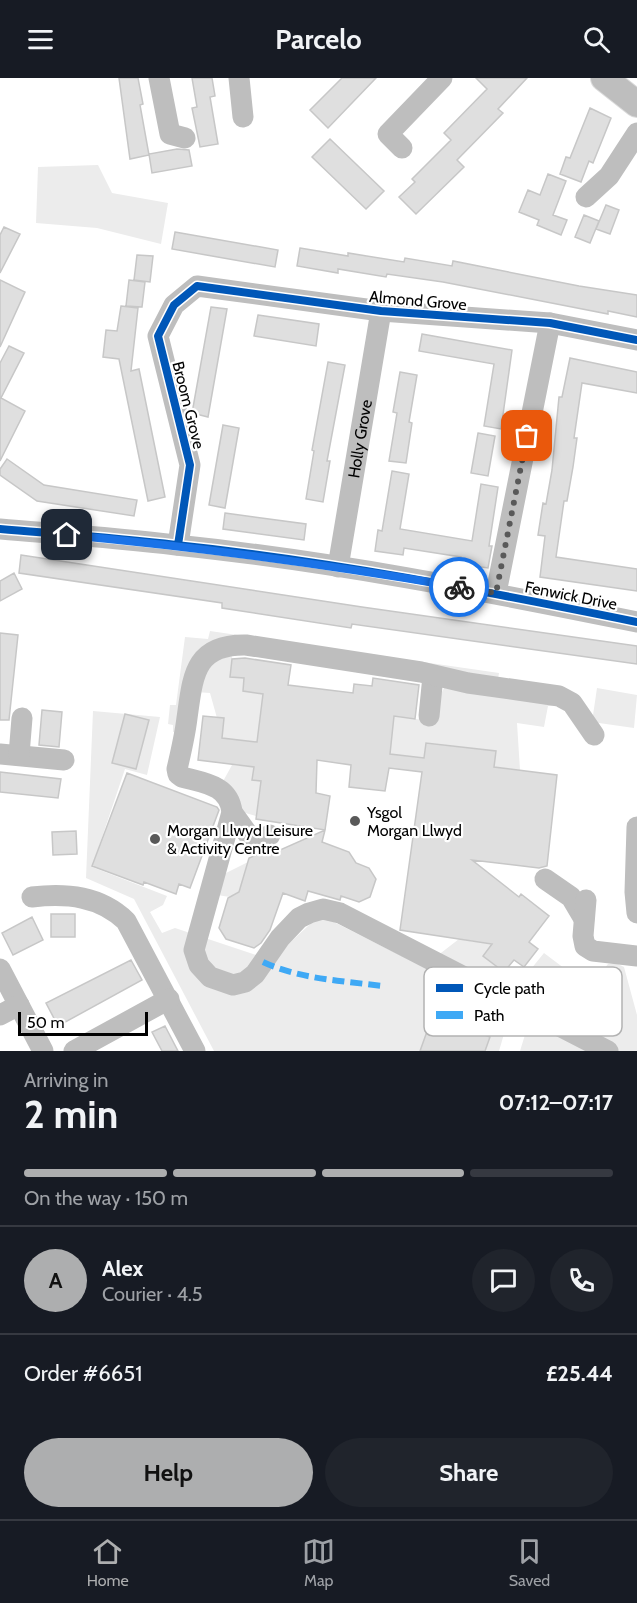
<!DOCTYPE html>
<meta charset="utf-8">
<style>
:root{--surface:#171b24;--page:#20242c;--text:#f1f3f6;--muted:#9ea1a6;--line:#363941;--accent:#adaeaf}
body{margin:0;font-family:Cabin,sans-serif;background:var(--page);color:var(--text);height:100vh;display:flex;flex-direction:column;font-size:22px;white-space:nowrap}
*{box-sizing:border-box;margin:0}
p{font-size:20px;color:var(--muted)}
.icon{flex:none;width:33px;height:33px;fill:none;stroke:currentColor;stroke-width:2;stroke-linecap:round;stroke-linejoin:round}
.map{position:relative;height:973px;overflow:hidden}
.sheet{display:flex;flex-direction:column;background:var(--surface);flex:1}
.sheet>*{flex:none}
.scale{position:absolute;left:18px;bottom:15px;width:130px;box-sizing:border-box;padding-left:6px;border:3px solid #000;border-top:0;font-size:16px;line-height:21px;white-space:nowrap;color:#000;-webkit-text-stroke:4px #fff;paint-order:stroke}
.pin{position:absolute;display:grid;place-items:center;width:51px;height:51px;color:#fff;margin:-26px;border-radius:12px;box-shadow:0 3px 9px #0006}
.courier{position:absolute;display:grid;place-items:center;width:60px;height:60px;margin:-30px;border:4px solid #1a73e8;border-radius:50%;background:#fff;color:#222;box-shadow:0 2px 8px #0007}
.headline em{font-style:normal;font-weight:700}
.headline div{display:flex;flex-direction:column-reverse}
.headline{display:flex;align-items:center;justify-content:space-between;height:102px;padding:0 24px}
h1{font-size:39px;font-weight:700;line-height:45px}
.bar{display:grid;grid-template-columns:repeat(4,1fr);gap:9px 6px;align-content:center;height:72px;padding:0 24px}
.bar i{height:8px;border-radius:4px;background:var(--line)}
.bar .active{background:var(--accent)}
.bar p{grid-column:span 4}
.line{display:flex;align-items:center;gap:15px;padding:0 24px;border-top:2px solid var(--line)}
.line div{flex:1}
.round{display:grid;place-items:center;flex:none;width:63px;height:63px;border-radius:32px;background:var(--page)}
.button{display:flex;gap:12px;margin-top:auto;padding:12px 24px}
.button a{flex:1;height:69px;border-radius:36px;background:var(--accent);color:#111;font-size:24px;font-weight:700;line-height:69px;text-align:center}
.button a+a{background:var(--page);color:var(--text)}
header{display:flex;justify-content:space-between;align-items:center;height:78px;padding:0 24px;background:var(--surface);font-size:27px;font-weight:700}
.menu{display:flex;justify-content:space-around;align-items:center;height:84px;border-top:2px solid var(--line);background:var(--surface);font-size:16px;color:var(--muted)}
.menu a{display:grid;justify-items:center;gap:3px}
.menu .active{color:var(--accent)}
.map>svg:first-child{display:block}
.green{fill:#ececec}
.building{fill:#dfdfdf;stroke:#c7c7c7;stroke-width:1.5}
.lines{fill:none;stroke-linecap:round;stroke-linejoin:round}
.major-casing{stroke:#dbdbdb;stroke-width:28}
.minor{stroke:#bebebe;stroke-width:21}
.major{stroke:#bebebe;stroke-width:26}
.quiet{stroke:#3fa9f5;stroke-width:6;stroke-dasharray:12 6;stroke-linecap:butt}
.cycleway-casing{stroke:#fff;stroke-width:11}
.cycleway{stroke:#0057b8;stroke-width:8}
.done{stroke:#595959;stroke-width:6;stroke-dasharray:0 10.8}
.route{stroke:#1a73e8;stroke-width:8}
.poi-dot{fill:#595959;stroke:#fff;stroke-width:2}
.labels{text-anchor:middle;stroke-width:4.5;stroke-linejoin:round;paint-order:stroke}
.street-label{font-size:16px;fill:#000;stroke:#fff}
.poi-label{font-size:16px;fill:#000;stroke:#fff;text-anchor:start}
.key{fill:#fff;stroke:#b2b2b2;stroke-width:1.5}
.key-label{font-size:16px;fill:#000}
</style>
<header><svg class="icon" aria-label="menu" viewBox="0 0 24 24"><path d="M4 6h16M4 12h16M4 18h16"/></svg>Parcelo<svg class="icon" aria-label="search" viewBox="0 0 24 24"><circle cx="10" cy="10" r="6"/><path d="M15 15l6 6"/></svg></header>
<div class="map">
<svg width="637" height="973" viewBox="0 0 637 973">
<rect width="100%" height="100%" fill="#fff"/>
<path class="green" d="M98 87 112 115 168 125 161 166 97 150 36 145 38 89Z
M210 553 499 595 498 601 217 566 181 655 173 654V647L168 646 170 627H176L185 559 208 561Z
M233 571 230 598 244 600 243 613 263 616 257 664 222 660 224 641 217 640 210 615 196 614 203 591Z
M444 610 558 628H548L544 649 517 645 520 692 494 689 495 673 427 665 424 680 390 676 394 638 438 644 441 616Z
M597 610 637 617 634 650 592 644Z
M93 633 160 639 147 697 125 691 92 789 167 818 163 827 150 834 162 855 175 850 271 882 320 837 507 931 509 939 499 973H214L134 821 86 800Z
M232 687 254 689 261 703 256 738 242 734 221 707Z
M248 784 239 814 230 819 217 817 222 797Z
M477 854 493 866 483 878 504 894 509 888 522 902 544 875 589 909 608 886 616 885 624 889 637 937V973H618L516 923 437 878 459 861 475 864Z
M528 947 601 973H520Z"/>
<path class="building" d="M119 0H138L143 26 140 27 149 77 130 81Z
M192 0H212L215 18 210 19 218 66 200 69 192 30 197 29Z
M342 0H376L328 50 310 32Z
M476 0H527L498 31 503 35 457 82 464 89 416 136 399 119 415 104 412 101 451 62 444 55 487 11Z
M590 30 611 40 593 85 589 83 581 104 560 96 566 79 570 80Z
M330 61 384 113 366 131 312 79Z
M177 71 189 72 192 88 152 95 149 76Z
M548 96 566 103 553 137 567 142 561 157 537 147 539 142 519 134 528 112 540 117Z
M606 127 619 132 610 156 596 151Z
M584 137 599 143 590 165 575 159Z
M4 149 20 156 0 195V157Z
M175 154 278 172 275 189 172 171Z
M300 170 348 178V175L404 184 405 180 452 188 453 183 579 208 637 217V239L608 233V236L443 204 387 196 386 199 338 191V195L297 188Z
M137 177 153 178 150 204 134 202Z
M0 202 25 214 0 269Z
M129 202 145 204 142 229 126 228Z
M121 228 138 230 131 293 139 291 165 419 148 423 119 281 103 279 106 252 117 253Z
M211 229 227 231 208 339 192 335Z
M258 237 319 246 316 268 254 258Z
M422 256 512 272 501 351 484 348 494 286 419 273Z
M9 268 24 275 1 320 25 333 0 383V285Z
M570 280 637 294V315L582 305 574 360H577L573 389 567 423H564L556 479 637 491V513L540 499 545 458 538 457 543 425 546 426 552 392 559 319H562Z
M328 284 345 287 327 383H330L323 424 306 421 314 373 312 372Z
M400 294 417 297 409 344 412 345 406 385 389 383 397 335 393 334Z
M223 347 239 350 225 430 209 427Z
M478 355 495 358 488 398 471 395Z
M7 381 44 407 137 422 134 438 37 423 0 397V391Z
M392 393 409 396 400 451 472 463 481 406 498 409 489 468H492L488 490 460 486 461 479 404 470 403 477 375 473 378 452 382 453Z
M225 435 306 446 304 462 223 451Z
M21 477 362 529 637 568V586L352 546 351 550 222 530V525L19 495Z
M14 495 22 511 0 523V503Z
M0 555 18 557 9 642H0Z
M245 580 291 587 288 607 353 615 354 606 372 608 373 600 419 607 415 641 394 638 390 676 424 680 426 665 496 673 494 689 557 697 547 788 539 790 472 782 519 819 521 816 549 838 529 864 538 871 524 889 514 882 504 894 483 878 492 866 400 852 422 694 389 690 385 713 349 709 351 687 317 682 316 715 330 718 325 752 256 741 261 703 252 702 254 689 198 682 203 638 224 640 222 660 257 664 263 616 243 613 244 600 230 599 232 581Z
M42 632 62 634 59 669 39 667Z
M125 636 149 642 136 691 112 685Z
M0 694 61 701 58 720 0 714Z
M127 695 217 729 219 732 190 810 179 806 176 816 144 804 143 807 92 788Z
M325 752 322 764 349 774 356 785 369 790 376 801 370 819 359 824 341 818 340 822 308 813 305 823 283 815 270 852 261 865 254 870 226 861 219 850 228 820 239 814 249 780 264 774 269 777Z
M76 753 77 776 53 777 52 754Z
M51 836H75V859H51Z
M32 839 43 862 13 877 2 855Z
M131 882 142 902 58 948 46 925Z
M434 934 462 944 471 952 490 959 485 973H420Z
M165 948 178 973H162L152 954Z"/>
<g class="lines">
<g class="major-casing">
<path id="major" d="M604 0 637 26"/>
</g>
<g class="minor">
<path d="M159 0 170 56 185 60"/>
<path d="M239 0 243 39"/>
<path d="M402 70 388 56 442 0"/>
<path d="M586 119 609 98 637 55"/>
<path d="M0 451C59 456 118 460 176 467 331 483 484 513 637 544"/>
<path d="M178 467 190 387 158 258 174 227 197 208 381 233 550 245 637 262"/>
<path id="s1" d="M338 489 381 233"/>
<path d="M496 515 550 245"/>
<path d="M429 638 433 598"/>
<path d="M594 657 572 625 559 618 468 605 421 594 246 567C194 566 193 598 187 640 185 657 181 674 177 691L178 696 182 699C204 705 229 707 232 734L194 872 199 887 210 899 233 907 245 904 255 896 280 860 299 840 309 835 323 831 340 835 608 973"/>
<path d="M0 676 64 682"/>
<path d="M19 677 22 640"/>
<path d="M232 734 252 762 257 764 270 757"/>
<path d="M637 749 635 814 637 835"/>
<path d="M545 801 571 819 584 841"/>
<path d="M32 819C67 815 100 818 126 843L195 973"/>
<path d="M586 822 583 858 585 868 593 873 637 878"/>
<path d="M0 891 43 973"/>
<path d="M0 937 19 927"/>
<path d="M491 947 478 942 474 939 493 913"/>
<path d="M74 973 169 921"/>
</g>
<use href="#major" class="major"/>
<path class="quiet" d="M263 884C299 901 343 903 383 908"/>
<g class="cycleway-casing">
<path id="cycleway" d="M0 451C59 456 118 460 176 467 331 483 484 513 637 544
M178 467 190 387 158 258 174 227 197 208 381 233 550 245 637 262"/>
</g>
<use href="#cycleway" class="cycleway"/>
</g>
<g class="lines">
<path class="done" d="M459 509 496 515 527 358"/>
<path class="route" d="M67 457C198 469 329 487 459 509"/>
</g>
<g class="poi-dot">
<circle cx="355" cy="743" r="6"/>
<circle cx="155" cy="761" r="6"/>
</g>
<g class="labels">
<g class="street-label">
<text transform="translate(418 222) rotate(5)" y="6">Almond Grove</text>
<text transform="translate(189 327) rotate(76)" y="6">Broom Grove</text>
<text dy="6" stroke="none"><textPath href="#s1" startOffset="130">Holly Grove</textPath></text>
<text transform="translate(571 517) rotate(11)" y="6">Fenwick Drive</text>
</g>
<g class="poi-label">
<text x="367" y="740">Ysgol<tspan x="367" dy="18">Morgan Llwyd</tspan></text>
<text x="167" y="758">Morgan Llwyd Leisure<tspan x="167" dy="18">&amp; Activity Centre</tspan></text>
</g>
</g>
<rect x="424" y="889" width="198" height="69" rx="9" class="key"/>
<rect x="436" y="906" width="27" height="8" fill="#0057b8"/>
<rect x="436" y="933" width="27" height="8" fill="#3fa9f5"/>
<g class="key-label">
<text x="474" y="916">Cycle path</text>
<text x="474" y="943">Path</text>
</g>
</svg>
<div class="scale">50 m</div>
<div class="pin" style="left:527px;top:358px;background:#ea580c"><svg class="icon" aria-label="bag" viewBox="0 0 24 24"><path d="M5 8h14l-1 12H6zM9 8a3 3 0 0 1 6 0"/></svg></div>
<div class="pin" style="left:67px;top:457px;background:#1f2937"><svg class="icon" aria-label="home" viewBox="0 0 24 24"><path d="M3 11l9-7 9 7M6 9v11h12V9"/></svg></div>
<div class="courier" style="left:459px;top:509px"><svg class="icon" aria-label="bike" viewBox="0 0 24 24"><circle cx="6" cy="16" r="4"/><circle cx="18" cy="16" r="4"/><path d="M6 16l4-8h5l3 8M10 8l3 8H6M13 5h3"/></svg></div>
</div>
<section class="sheet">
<div class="headline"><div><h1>2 min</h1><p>Arriving in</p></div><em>07:12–07:17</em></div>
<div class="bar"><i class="active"></i><i class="active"></i><i class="active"></i><i></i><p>On the way · 150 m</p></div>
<div class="line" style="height:108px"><b class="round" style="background:var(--accent);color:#111">A</b><div><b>Alex</b><p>Courier · 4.5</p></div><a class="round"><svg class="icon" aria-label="chat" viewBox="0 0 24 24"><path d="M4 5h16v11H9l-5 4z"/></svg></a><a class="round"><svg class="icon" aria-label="phone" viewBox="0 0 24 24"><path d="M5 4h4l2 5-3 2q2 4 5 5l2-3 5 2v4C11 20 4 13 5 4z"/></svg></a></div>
<div class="line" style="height:78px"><div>Order #6651</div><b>£25.44</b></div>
<div class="button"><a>Help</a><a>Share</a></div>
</section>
<nav class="menu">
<a class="active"><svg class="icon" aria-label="home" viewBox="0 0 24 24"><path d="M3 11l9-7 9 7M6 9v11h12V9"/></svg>Home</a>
<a><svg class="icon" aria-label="map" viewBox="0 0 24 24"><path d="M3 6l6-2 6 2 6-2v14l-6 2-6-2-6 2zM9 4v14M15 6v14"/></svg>Map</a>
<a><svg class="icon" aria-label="saved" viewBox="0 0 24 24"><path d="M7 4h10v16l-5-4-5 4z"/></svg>Saved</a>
</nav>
